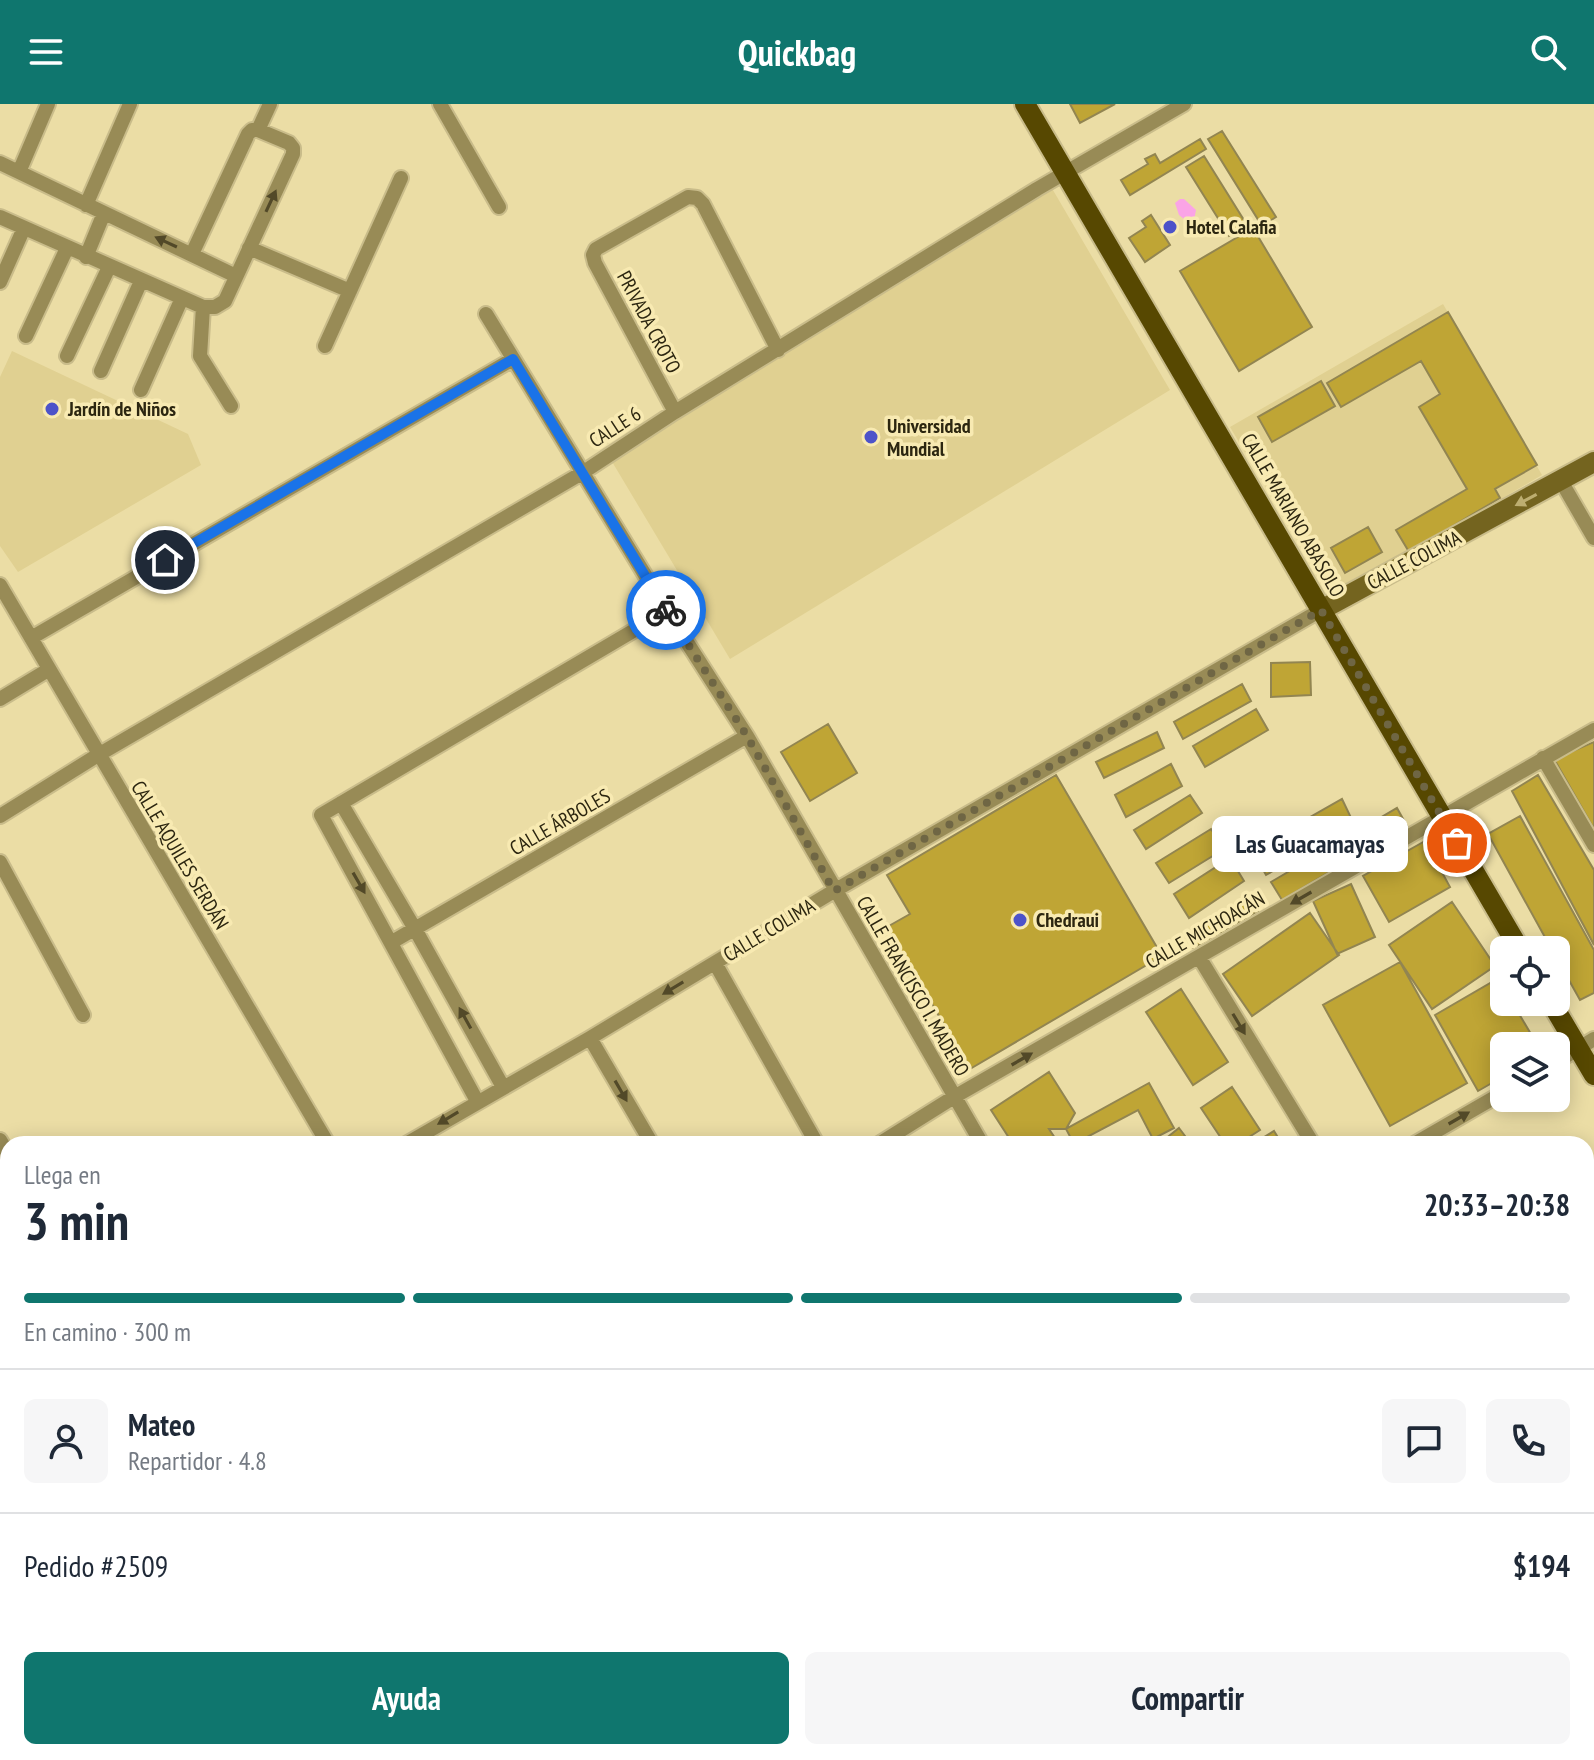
<!DOCTYPE html>
<html lang="es">
<meta charset="utf-8">
<style>
:root{--surface:#fff;--page:#f6f6f7;--text:#1f2937;--muted:#747a83;--line:#e0e1e3;--accent:#0f766e}
body{margin:0;font-family:"PT Sans Narrow",sans-serif;background:var(--page);color:var(--text);height:100vh;display:flex;flex-direction:column;font-size:30px;white-space:nowrap}
*{box-sizing:border-box;margin:0}
p{font-size:26px;color:var(--muted)}
.icon{flex:none;width:44px;height:44px;fill:none;stroke:currentColor;stroke-width:2;stroke-linecap:round;stroke-linejoin:round}
.map{position:relative;flex:1;overflow:hidden}
.sheet{position:absolute;left:0px;top:1032px;width:1594px;height:624px;display:flex;flex-direction:column;background:var(--surface);border-radius:24px 24px 0 0;box-shadow:0 4px 20px #0003}
.sheet>*{flex:none}
.controls{position:absolute;left:1490px;top:832px;display:grid;gap:16px}
.controls a{display:grid;place-items:center;width:80px;height:80px;border-radius:12px;background:var(--surface);box-shadow:0 4px 20px #0003;font-size:40px}
.pin{position:absolute;display:grid;place-items:center;width:68px;height:68px;color:#fff;margin:-34px;border:4px solid #fff;border-radius:50%;box-shadow:0 2px 8px #0007}
.courier{position:absolute;display:grid;place-items:center;width:80px;height:80px;margin:-40px;border:6px solid #1a73e8;border-radius:50%;background:#fff;color:#222;box-shadow:0 2px 10px #0007}
.bubble{position:absolute;height:56px;border-radius:12px;background:var(--surface);box-shadow:0 4px 20px #0003;font-size:26px;font-weight:800;line-height:56px;text-align:center}
.overview em{font-style:normal;font-weight:800}
.overview div{display:flex;flex-direction:column-reverse}
.overview{display:flex;align-items:center;justify-content:space-between;height:136px;padding:0 24px}
h1{font-size:52px;font-weight:800;line-height:60px}
.bar{display:grid;grid-template-columns:repeat(4,1fr);gap:12px 8px;align-content:center;height:96px;padding:0 24px}
.bar i{height:10px;border-radius:6px;background:var(--line)}
.bar .current{background:var(--accent)}
.bar p{grid-column:span 4}
.line{display:flex;align-items:center;gap:20px;padding:0 24px;border-top:2px solid var(--line)}
.line div{flex:1}
.round{display:grid;place-items:center;flex:none;width:84px;height:84px;border-radius:12px;background:var(--page)}
.cta{display:flex;gap:16px;margin-top:auto;padding:16px 24px}
.cta a{flex:1;height:92px;border-radius:12px;background:var(--accent);color:#fff;font-size:32px;font-weight:800;line-height:92px;text-align:center}
.cta a+a{background:var(--page);color:var(--text)}
header{display:flex;justify-content:space-between;align-items:center;height:104px;padding:0 24px;background:var(--accent);color:#fff;font-size:36px;font-weight:800}
.map>svg:first-child{display:block}
.built{fill:#e0d091}
.water{fill:#faa4e6}
.building{fill:#bfa535;stroke:#928551;stroke-width:2}
.lines{fill:none;stroke-linecap:round;stroke-linejoin:round}
.street-casing{stroke:#c9bc8a;stroke-width:18}
.secondary-casing{stroke:#c9bc8a;stroke-width:24}
.primary-casing{stroke:#c9bc8a;stroke-width:24}
.street{stroke:#988b56;stroke-width:14}
.secondary{stroke:#74641f;stroke-width:20}
.primary{stroke:#574801;stroke-width:20}
.oneway{fill:#524928}
.oneway2{fill:#bdae70}
.done{stroke:#6f6644;stroke-width:8;stroke-dasharray:0 14.4}
.route{stroke:#1a73e8;stroke-width:10}
.poi-dot{fill:#4d53c9;stroke:#f8eab2;stroke-width:3}
.labels{text-anchor:middle;stroke-width:7;stroke-linejoin:round;paint-order:stroke}
.poi-label{font-size:20px;font-weight:bold;fill:#2c2610;stroke:#f8eab2;text-anchor:start}
.street-label{font-size:20px;fill:#2c2610;stroke:#f8eab2}
</style>
<header><svg class="icon" aria-label="menu" viewBox="0 0 24 24"><path d="M4 6h16M4 12h16M4 18h16"/></svg>Quickbag<svg class="icon" aria-label="search" viewBox="0 0 24 24"><circle cx="10" cy="10" r="6"/><path d="M15 15l6 6"/></svg></header>
<div class="map">
<svg width="1594" height="1656" viewBox="0 0 1594 1656">
<rect width="100%" height="100%" fill="#ebdda5"/>
<path class="built" d="M1050 81 1170 286 730 555 611 356Z
M1443 200 1542 371 1332 494 1230 323Z
M12 247 188 330 201 361 18 468 0 442V273Z"/>
<path class="water" d="M1180 95H1184L1196 106 1194 116 1189 119 1179 111 1175 99Z"/>
<path class="building" d="M1070 0H1115L1080 19Z
M1222 27 1276 113 1262 122 1208 35Z
M1200 35 1206 45 1130 91 1121 76 1148 60 1145 55 1155 50 1160 59Z
M1204 52 1247 121 1229 132 1186 63Z
M1151 111 1170 141 1145 158 1129 134 1146 123 1142 117Z
M1253 124 1312 223 1239 267 1180 167Z
M1448 208 1537 361 1495 385 1500 394 1409 448 1396 426 1467 385 1419 303 1440 290 1421 257 1341 303 1327 279Z
M1321 277 1335 302 1272 338 1258 313Z
M1368 423 1382 448 1345 469 1331 444Z
M1310 558 1311 591 1271 593V559Z
M1242 580 1251 597 1183 635 1174 618Z
M1256 605 1268 626 1205 663 1193 642Z
M828 620 857 669 810 697 781 648Z
M1157 628 1164 644 1104 674 1096 658Z
M1594 638V725L1554 655Z
M1171 660 1182 682 1126 713 1115 691Z
M1056 671 1162 852 970 965 887 823 910 810 887 771Z
M1538 671 1594 766V841L1512 687Z
M1190 691 1202 709 1146 745 1134 726Z
M1342 695 1354 720 1266 771 1252 746Z
M1397 704 1407 722 1282 796 1271 778Z
M1520 712 1594 846V889L1580 896 1556 853V846H1552L1488 730Z
M1211 725 1224 745 1169 779 1156 759Z
M1425 737 1450 783 1389 818 1363 772Z
M1230 754 1244 777 1189 814 1174 790Z
M1351 780 1375 833 1337 850 1313 797Z
M1250 793 1258 807 1193 844 1185 830Z
M1452 798 1495 862 1432 905 1389 841Z
M1310 809 1339 851 1252 912 1223 870Z
M1400 858 1467 979 1390 1022 1323 901Z
M1499 874 1504 884V898H1512L1538 942H1504V972L1478 987 1435 911Z
M1181 885 1228 958 1193 981 1146 908Z
M1049 968 1075 1009 1066 1025H1049L1059 1040H1013L991 1006Z
M1149 979 1174 1024 1153 1035 1138 1006 1074 1040 1066 1025Z
M1232 983 1260 1026 1238 1040H1225L1201 1004Z
M1179 1024 1191 1040H1159Z
M1274 1027 1282 1040H1253Z
M1594 1097V1160L1586 1165V1102Z
M1077 1648H1136L1123 1656H1064Z
M1252 1648H1286L1290 1656H1238Z"/>
<g class="lines">
<g class="street-casing">
<path id="street" d="M440 0 499 103
M258 26 270 0
M0 59 236 172
M19 68 48 0
M86 101 130 0
M0 113 203 203H215L225 197 293 50V44L289 39 258 26
M249 144 350 187
M192 150 248 30 252 26H258
M86 153 104 109
M0 178 24 124
M203 203 200 252 231 302
M486 210 667 507 747 632 982 1040
M26 232 67 144
M325 242 401 74
M67 252 109 163
M101 267 141 177
M141 286 182 194
M675 308 595 159 593 151 596 145 688 93 697 94 703 100 778 246
M1561 377 1594 434
M0 481 328 1040
M31 534 513 255
M0 595 48 566
M1543 654 1594 741
M341 699 415 825 503 983
M0 712 98 651 582 369 675 308 1037 85 1184 0
M0 758 83 911
M392 838 747 632
M1199 853 1313 1040
M715 859 817 1040
M590 934 652 1040
M1556 958 1594 935
M477 997 321 711 667 507
M0 1036 8 1050
M406 1040 590 934 834 787 1321 506
M879 1040 954 993 1594 626
M1414 1040 1504 988
M1586 1224 1594 1220
M0 1275 8 1270
M0 1320 8 1334
M1586 1508 1594 1522
M0 1604 8 1617
M27 1648 32 1656
M200 1648 205 1656
M685 1648 689 1656
M1011 1648 1016 1656
M348 1656 361 1648
M833 1656 848 1648
M1330 1656 1344 1648"/>
</g>
<g class="secondary-casing">
<path id="secondary" d="M1321 506 1594 358"/>
</g>
<g class="primary-casing">
<path id="primary" d="M1025 0 1520 846
M1551 898 1594 971"/>
</g>
<use href="#street" class="street"/>
<use href="#secondary" class="secondary"/>
<use href="#primary" class="primary"/>
</g>
<defs><path id="oneway-solid" d="M-6-.8H1V-3.2L6.5 0L1 3.2V.8H-6Z" transform="scale(2)"/></defs>
<g class="oneway">
<use href="#oneway-solid" transform="translate(271 97) rotate(-65)"/>
<use href="#oneway-solid" transform="translate(166 138) rotate(-155)"/>
<use href="#oneway-solid" transform="translate(359 779) rotate(60)"/>
<use href="#oneway-solid" transform="translate(1301 794) rotate(150)"/>
<use href="#oneway-solid" transform="translate(673 884) rotate(149)"/>
<use href="#oneway-solid" transform="translate(465 914) rotate(-119)"/>
<use href="#oneway-solid" transform="translate(1239 920) rotate(59)"/>
<use href="#oneway-solid" transform="translate(1022 955) rotate(-30)"/>
<use href="#oneway-solid" transform="translate(621 987) rotate(60)"/>
<use href="#oneway-solid" transform="translate(448 1014) rotate(149)"/>
<use href="#oneway-solid" transform="translate(1459 1014) rotate(-30)"/>
</g>
<use class="oneway2" href="#oneway-solid" transform="translate(1526 396) rotate(152)"/>
<g class="lines">
<path class="done" d="M666 506 747 632 834 787 1321 506 1457 739"/>
<path class="route" d="M165 456 513 255 666 506"/>
</g>
<g class="poi-dot">
<circle cx="1170" cy="123" r="8"/>
<circle cx="52" cy="305" r="8"/>
<circle cx="871" cy="333" r="8"/>
<circle cx="1020" cy="816" r="8"/>
</g>
<g class="labels">
<g class="poi-label">
<text x="1186" y="130">Hotel Calafia</text>
<text x="68" y="312">Jardín de Niños</text>
<text x="887" y="329">Universidad<tspan x="887" dy="23">Mundial</tspan></text>
<text x="1036" y="823">Chedraui</text>
</g>
<g class="street-label">
<text transform="translate(649 218) rotate(62)" y="7">PRIVADA CROTO</text>
<text transform="translate(615 323) rotate(-33)" y="7">CALLE 6</text>
<text transform="translate(1293 411) rotate(60)" y="7">CALLE MARIANO ABASOLO</text>
<text transform="translate(1414 456) rotate(-28)" y="7">CALLE COLIMA</text>
<text transform="translate(560 718) rotate(-30)" y="7">CALLE ÁRBOLES</text>
<text transform="translate(180 751) rotate(59)" y="7">CALLE AQUILES SERDÁN</text>
<text transform="translate(769 826) rotate(-31)" y="7">CALLE COLIMA</text>
<text transform="translate(1205 826) rotate(-30)" y="7">CALLE MICHOACÁN</text>
<text transform="translate(913 882) rotate(60)" y="7">CALLE FRANCISCO I. MADERO</text>
</g>
</g>
</svg>
<div class="controls">
<a><svg class="icon" aria-label="locate" viewBox="0 0 24 24"><circle cx="12" cy="12" r="6"/><path d="M12 2v4M12 18v4M2 12h4M18 12h4"/></svg></a>
<a><svg class="icon" aria-label="layers" viewBox="0 0 24 24"><path d="M12 4l9 5-9 5-9-5zM3 14l9 5 9-5"/></svg></a>
</div>
<div class="pin" style="left:1457px;top:739px;background:#ea580c"><svg class="icon" aria-label="bag" viewBox="0 0 24 24"><path d="M5 8h14l-1 12H6zM9 8a3 3 0 0 1 6 0"/></svg></div>
<div class="pin" style="left:165px;top:456px;background:#1f2937"><svg class="icon" aria-label="home" viewBox="0 0 24 24"><path d="M3 11l9-7 9 7M6 9v11h12V9"/></svg></div>
<div class="courier" style="left:666px;top:506px"><svg class="icon" aria-label="bike" viewBox="0 0 24 24"><circle cx="6" cy="16" r="4"/><circle cx="18" cy="16" r="4"/><path d="M6 16l4-8h5l3 8M10 8l3 8H6M13 5h3"/></svg></div>
<div class="bubble" style="left:1212px;top:712px;width:196px">Las Guacamayas</div>
<section class="sheet">
<div class="overview"><div><h1>3 min</h1><p>Llega en</p></div><em>20:33–20:38</em></div>
<div class="bar"><i class="current"></i><i class="current"></i><i class="current"></i><i></i><p>En camino · 300 m</p></div>
<div class="line" style="height:144px"><a class="round"><svg class="icon" aria-label="person" viewBox="0 0 24 24"><circle cx="12" cy="8" r="4"/><path d="M4 21q1-7 8-7t8 7"/></svg></a><div><b>Mateo</b><p>Repartidor · 4.8</p></div><a class="round"><svg class="icon" aria-label="chat" viewBox="0 0 24 24"><path d="M4 5h16v11H9l-5 4z"/></svg></a><a class="round"><svg class="icon" aria-label="phone" viewBox="0 0 24 24"><path d="M5 4h4l2 5-3 2q2 4 5 5l2-3 5 2v4C11 20 4 13 5 4z"/></svg></a></div>
<div class="line" style="height:104px"><div>Pedido #2509</div><b>$194</b></div>
<div class="cta"><a>Ayuda</a><a>Compartir</a></div>
</section>
</div>
